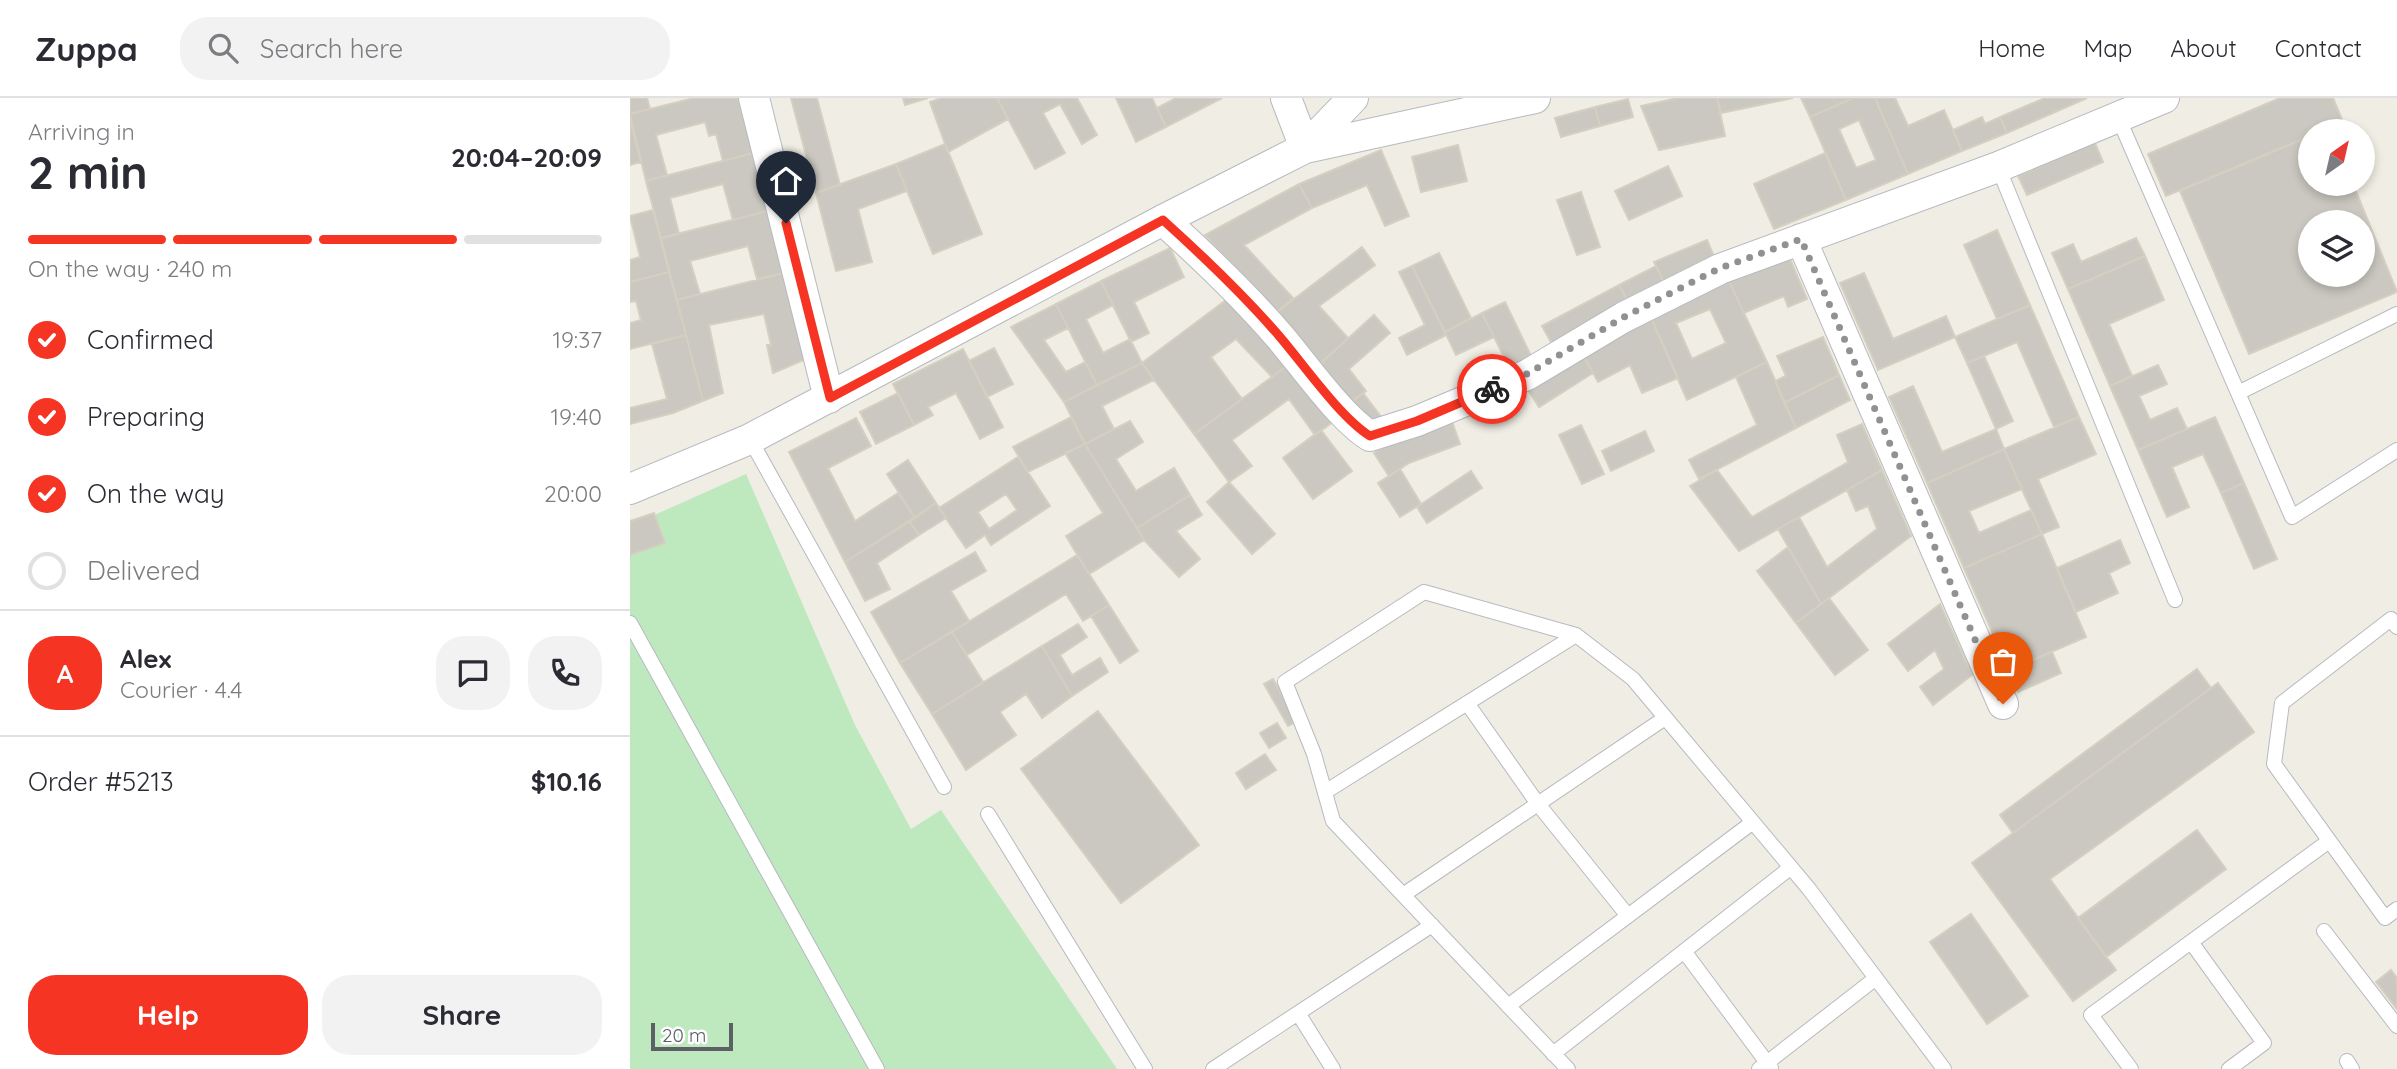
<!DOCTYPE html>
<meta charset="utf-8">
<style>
:root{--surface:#fff;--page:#f2f2f3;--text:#2b2b33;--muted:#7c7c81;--line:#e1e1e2;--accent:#f63423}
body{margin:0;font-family:Quicksand,sans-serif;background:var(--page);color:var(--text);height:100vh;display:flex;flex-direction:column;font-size:26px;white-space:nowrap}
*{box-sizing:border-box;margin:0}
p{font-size:23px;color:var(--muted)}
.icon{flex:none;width:38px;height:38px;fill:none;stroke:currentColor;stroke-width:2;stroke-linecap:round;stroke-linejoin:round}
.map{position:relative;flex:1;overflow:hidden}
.details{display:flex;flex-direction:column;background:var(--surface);width:630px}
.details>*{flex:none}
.needle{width:46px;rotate:34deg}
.fabs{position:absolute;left:1668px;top:21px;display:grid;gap:14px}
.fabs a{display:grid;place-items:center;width:77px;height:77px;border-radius:50%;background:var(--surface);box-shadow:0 4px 10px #0003;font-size:35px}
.scale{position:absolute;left:21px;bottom:18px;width:82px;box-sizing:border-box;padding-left:7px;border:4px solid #5c6066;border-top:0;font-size:19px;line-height:24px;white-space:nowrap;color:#5c6066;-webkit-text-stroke:5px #fff;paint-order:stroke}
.pin{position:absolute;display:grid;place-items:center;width:60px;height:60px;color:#fff;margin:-72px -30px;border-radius:50% 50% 50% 0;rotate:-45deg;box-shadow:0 0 7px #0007}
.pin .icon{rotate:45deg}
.courier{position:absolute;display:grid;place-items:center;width:70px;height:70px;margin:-35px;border:5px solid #f63423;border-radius:50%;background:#fff;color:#222;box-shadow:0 2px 9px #0007}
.headline em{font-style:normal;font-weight:700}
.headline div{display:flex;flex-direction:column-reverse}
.headline{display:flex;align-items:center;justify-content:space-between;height:119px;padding:0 28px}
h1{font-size:46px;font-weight:700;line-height:52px}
.bar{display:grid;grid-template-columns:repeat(4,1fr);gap:10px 7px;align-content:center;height:84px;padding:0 28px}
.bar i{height:9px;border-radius:5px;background:var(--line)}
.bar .on{background:var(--accent)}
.bar p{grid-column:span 4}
.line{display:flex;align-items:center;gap:18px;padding:0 28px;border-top:2px solid var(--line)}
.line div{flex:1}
.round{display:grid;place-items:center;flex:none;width:74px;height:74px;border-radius:28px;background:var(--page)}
ol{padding:0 28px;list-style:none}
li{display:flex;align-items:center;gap:21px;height:77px}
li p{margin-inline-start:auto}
li .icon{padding:7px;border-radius:50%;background:var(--accent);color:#fff;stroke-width:4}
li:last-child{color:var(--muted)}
li i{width:38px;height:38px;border:4px solid var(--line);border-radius:50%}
.primary-button{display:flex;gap:14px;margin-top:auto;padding:14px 28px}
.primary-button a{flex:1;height:80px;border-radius:28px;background:var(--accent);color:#fff;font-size:28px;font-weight:700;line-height:80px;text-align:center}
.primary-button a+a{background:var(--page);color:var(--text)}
header{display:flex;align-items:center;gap:42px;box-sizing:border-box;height:98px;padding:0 35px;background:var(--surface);border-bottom:2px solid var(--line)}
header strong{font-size:33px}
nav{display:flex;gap:38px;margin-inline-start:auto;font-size:24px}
.search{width:490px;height:63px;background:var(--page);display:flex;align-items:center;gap:18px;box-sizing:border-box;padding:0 24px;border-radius:28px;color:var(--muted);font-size:26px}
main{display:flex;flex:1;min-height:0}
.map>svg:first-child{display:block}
.green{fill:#bee9be}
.building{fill:#cbc8c1;stroke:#d5cfc1;stroke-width:2;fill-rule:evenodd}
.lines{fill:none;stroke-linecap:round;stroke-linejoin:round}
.service-casing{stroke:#b6babf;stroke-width:16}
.minor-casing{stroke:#b6babf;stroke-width:32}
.service{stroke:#fff;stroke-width:14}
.minor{stroke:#fff;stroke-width:30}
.done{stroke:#909192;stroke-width:7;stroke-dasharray:0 12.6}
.route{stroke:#f63423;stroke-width:9}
</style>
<header>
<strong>Zuppa</strong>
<div class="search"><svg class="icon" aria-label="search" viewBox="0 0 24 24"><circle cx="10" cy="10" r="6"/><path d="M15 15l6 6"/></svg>Search here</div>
<nav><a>Home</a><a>Map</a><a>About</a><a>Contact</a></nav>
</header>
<main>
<section class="details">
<div class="headline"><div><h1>2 min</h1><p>Arriving in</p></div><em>20:04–20:09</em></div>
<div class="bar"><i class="on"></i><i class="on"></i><i class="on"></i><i></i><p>On the way · 240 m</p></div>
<ol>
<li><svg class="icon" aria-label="check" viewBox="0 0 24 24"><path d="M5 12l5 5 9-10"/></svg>Confirmed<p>19:37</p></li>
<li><svg class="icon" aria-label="check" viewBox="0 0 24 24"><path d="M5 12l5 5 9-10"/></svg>Preparing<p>19:40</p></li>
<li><svg class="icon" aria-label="check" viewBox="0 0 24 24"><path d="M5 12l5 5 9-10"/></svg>On the way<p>20:00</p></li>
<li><i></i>Delivered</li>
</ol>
<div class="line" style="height:126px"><b class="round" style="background:var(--accent);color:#fff">A</b><div><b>Alex</b><p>Courier · 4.4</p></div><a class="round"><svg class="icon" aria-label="chat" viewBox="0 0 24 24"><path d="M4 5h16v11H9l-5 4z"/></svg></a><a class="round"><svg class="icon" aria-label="phone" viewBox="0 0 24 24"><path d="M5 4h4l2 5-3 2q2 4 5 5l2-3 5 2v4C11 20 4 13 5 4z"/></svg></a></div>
<div class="line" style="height:91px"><div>Order #5213</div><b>$10.16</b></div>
<div class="primary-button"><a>Help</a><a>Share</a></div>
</section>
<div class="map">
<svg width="1767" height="971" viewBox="0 0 1767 971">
<rect width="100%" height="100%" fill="#f0ede4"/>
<path class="green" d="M116 376 225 627 281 731 311 712 487 971H0V428Z"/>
<path class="building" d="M0 0H17L20 11 0 16Z
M64 0H108L123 55 93 63 86 36 79 38 75 24 26 37 37 77 16 83 0 16Z
M161 0H187L210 87 186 95Z
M273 0H298L275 7Z
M311 0H367L378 21 318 54 300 4Z
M367 0H447L467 37 452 46 430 6 413 15 435 55 405 71Z
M486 0H522L536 29 506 44Z
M546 0H592L536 29 527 10Z
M1048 0H1087L1095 38 1029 52 1011 8Z
M1087 0H1163L1091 15Z
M1171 0H1223L1180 19Z
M1223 0H1245L1278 76 1216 102 1180 19ZM1229 22 1246 62 1226 70 1209 31Z
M1245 0H1265L1278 28 1314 12 1332 53 1278 76Z
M1415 0H1457L1377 35 1370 19Z
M1650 0H1703L1713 24 1690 33H1680V38L1536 98 1518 56Z
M998 1 1003 19 970 28 965 9Z
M965 9 970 28 931 39 925 20Z
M1352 19 1355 26 1370 19 1377 35 1332 53 1323 32Z
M0 23 11 64 0 67Z
M1680 38V86H1723L1767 194 1619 256 1550 93ZM1680 124H1732V177H1680Z
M1465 45 1473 64 1397 97 1388 78Z
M315 46 352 136 303 156 266 66Z
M828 47 837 83 791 94 782 59Z
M751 52 779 118 755 128 737 87 682 110 669 86Z
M123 55 138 113 103 122 93 86 40 100 49 136 31 140 16 83Z
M1195 55 1216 102 1144 131 1124 86Z
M266 66 277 93 228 111 242 164 206 173 186 95Z
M1038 68 1052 98 999 122 985 93Z
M669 86 682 110 614 147 663 200 646 215 575 137Z
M951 94 970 149 947 157 927 102Z
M23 112 39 174 0 184V162L10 159 0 118Z
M138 113 154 175 127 181 118 148 60 163 70 196 47 202 31 140Z
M1367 132 1400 207 1367 221 1334 147Z
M1506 140 1515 158 1438 191 1422 155 1443 146 1451 164Z
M1077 142 1086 163 1034 185 1024 164Z
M732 149 745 167 689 208 718 240 691 265 646 215Z
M540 150 554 179 504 204 519 235 501 244 471 183Z
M809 155 841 220 815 234 782 168Z
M1158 156 1177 201 1158 209 1154 198 1114 215 1098 181Z
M1515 158 1534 202 1479 226 1502 278 1480 288 1438 191Z
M782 168 816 237 777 257 769 240 795 227 769 174Z
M1026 168 1034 185 998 204 989 187Z
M39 174 56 237 0 251V225L11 222 6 203 0 204V184Z
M154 175 176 261 143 275 137 247H141L134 216 79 227 93 295 73 303 47 202Z
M1234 175 1263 241 1316 218 1325 239 1248 272 1210 185Z
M1098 181 1137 264 1057 302 1020 217ZM1080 211 1096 245 1062 261 1046 225Z
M471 183 483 207 456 221 473 255 500 241 512 265 467 287 426 206Z
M989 187 1000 207 923 248 912 228Z
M600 199 661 265 642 279 606 241 581 259 612 301 564 336 512 265Z
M875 204 902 260 880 271 852 215Z
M426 206 438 230 414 242 436 274 455 264 467 287 434 304 381 229Z
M1400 207 1449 319 1424 329 1387 244 1337 265 1325 239Z
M852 215 864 239 826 257 815 234Z
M744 217 760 235 719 271 736 293 721 304 691 265Z
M1020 217 1048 280 1012 295 1000 267 968 284 951 253Z
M56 237 73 303 43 315 0 326V310L37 301 22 246Z
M1193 239 1209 277 1154 305 1145 283 1156 278 1147 258Z
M364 250 383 286 357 299 339 263Z
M333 251 373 329 350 341 326 295 298 309 303 317 284 327 263 286Z
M951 253 963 275 909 309 895 287Z
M1354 258 1383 323 1366 331 1337 265Z
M1137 264 1166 330 1069 381 1059 362 1127 327 1106 279Z
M512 265 524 282 472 308 484 331 455 346 434 304Z
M661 265 704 323 685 337 659 301 602 342 622 368 599 384 564 336Z
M1528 267 1537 286 1509 298 1520 322 1547 310 1557 331 1508 352 1480 288Z
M1209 277 1220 302 1166 330 1154 305Z
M1283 288 1312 354 1366 331 1374 351 1297 385 1259 299Z
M268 295 284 327 246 346 230 314Z
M733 295 752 320 736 324 721 304Z
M441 319 455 346 398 374 383 349Z
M1449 319 1466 356 1408 381 1429 429 1412 436 1374 351Z
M1585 319 1614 385 1591 395 1573 356 1542 369 1559 409 1537 419 1508 352Z
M226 320 241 348 198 370 225 423 268 395 285 420 215 464 159 354Z
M821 321 830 346 779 365 759 378 744 355 765 342Z
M500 323 513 344 486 361 506 393 544 370 560 397 507 430 455 346Z
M1232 326 1252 372 1109 453 1060 388 1087 372 1122 419 1218 364 1207 337Z
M951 327 974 376 952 386 929 337Z
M691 332 722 373 683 401 653 360Z
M1015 333 1024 353 981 373 972 353Z
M455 346 514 442 459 476 436 438 473 415 435 355Z
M1374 351 1392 391 1339 413 1349 435 1401 412 1412 436 1334 470 1297 385Z
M388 359 420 408 361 447 355 437 336 450 309 410ZM376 396 387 412 359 431 348 414Z
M278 362 306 405 285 420 257 376Z
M770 371 791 406 770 419 748 385Z
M1252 372 1281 438 1191 506 1148 431 1169 419 1197 469 1247 431 1238 408 1226 413 1217 392Z
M841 373 852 390 797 425 787 409Z
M599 384 645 436 622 456 577 404Z
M1614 385 1647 461 1624 471 1591 395Z
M560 397 572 417 546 433 570 461 549 479 514 442 507 430Z
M306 405 316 420 289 437 279 423Z
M24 415 35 445 0 457V423Z
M279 423 289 437 247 465 260 491 235 503 215 464Z
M1412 436 1456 539 1379 572 1334 470Z
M1490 442 1500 465 1479 475 1488 495 1446 514 1427 470Z
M1158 449 1191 506 1166 525 1127 473Z
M345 454 356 473 321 493 339 523 270 565 241 514Z
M447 457 479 507 453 523 436 496 337 557 322 534Z
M1199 500 1238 552 1205 577 1166 525Z
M1310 506 1342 577 1303 607 1290 589 1314 571 1305 552 1278 573 1258 546Z
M479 507 508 553 490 565 461 518Z
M448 526 457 539 430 557 442 577 470 560 478 574 442 598 412 548Z
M322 534 353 584 302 616 270 565Z
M412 548 442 598 412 620 396 596 370 614 386 637 336 672 302 616Z
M1422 554 1431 575 1388 594 1379 572Z
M1567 571 1581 590 1383 735 1370 717Z
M643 581 667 623 658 628 634 586Z
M1588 585 1624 634 1420 781 1486 872 1443 903 1342 765Z
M468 613 569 747 491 805 391 671Z
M647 625 656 640 639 650 630 635Z
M635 656 646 672 616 691 606 675Z
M1567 732 1596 771 1476 859 1448 820Z
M1341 816 1398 898 1357 926 1300 844Z
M1761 872 1767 880V911L1746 884Z"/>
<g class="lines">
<g class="service-casing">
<path id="service" d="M1488 19 1662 419 1767 352
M1368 69 1545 502
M1608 295 1767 216
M120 341 314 689
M0 525 247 971
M1767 529 1761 521 1652 605 1644 666 1755 820 1767 811
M837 605 908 706 998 818
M695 694 946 537
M358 716 515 971
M773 797 1035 620
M1694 833 1767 928
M1561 844 1634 945 1599 971
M1054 853 1141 970
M878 908 1123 724
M668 915 703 971
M923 956 1160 770
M1717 963 1722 971
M583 971 802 827
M938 971 703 723 684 656 655 584 794 494 946 537 1003 581 1179 791 1314 971
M1129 971 1246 880
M1501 971 1461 917 1699 743"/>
</g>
<g class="minor-casing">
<path id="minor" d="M124 0 199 300
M656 0 675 50 723 0
M533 122C574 159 614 197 650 239 674 267 710 319 740 338L787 323 897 277 994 219 1090 171 1368 69 1534 0
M1171 141 1373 606
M0 391 120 341 533 122 675 50 905 0"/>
</g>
<use href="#service" class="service"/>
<use href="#minor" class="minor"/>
</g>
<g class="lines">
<path class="done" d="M862 291 897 276 994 219 1090 170 1171 141 1373 606"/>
<path class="route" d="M156 125 200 300 533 122C574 159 614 197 650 239 674 267 710 319 740 338L787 323 862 291"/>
</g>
</svg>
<div class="fabs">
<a><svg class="needle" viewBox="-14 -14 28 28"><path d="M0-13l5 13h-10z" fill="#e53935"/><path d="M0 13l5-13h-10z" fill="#7c7c81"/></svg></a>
<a><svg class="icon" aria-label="layers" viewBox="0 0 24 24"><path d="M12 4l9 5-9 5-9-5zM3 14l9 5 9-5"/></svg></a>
</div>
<div class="scale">20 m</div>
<div class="pin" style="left:1373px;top:606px;background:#ea580c"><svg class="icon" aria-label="bag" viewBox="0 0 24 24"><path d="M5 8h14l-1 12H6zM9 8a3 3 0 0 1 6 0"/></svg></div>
<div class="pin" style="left:156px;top:125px;background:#1f2937"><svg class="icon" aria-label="home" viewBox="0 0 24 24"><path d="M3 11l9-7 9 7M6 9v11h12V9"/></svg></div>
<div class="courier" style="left:862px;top:291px"><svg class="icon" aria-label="bike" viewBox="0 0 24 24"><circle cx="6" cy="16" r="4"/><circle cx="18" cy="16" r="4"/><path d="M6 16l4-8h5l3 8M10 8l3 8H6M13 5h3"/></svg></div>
</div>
</main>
